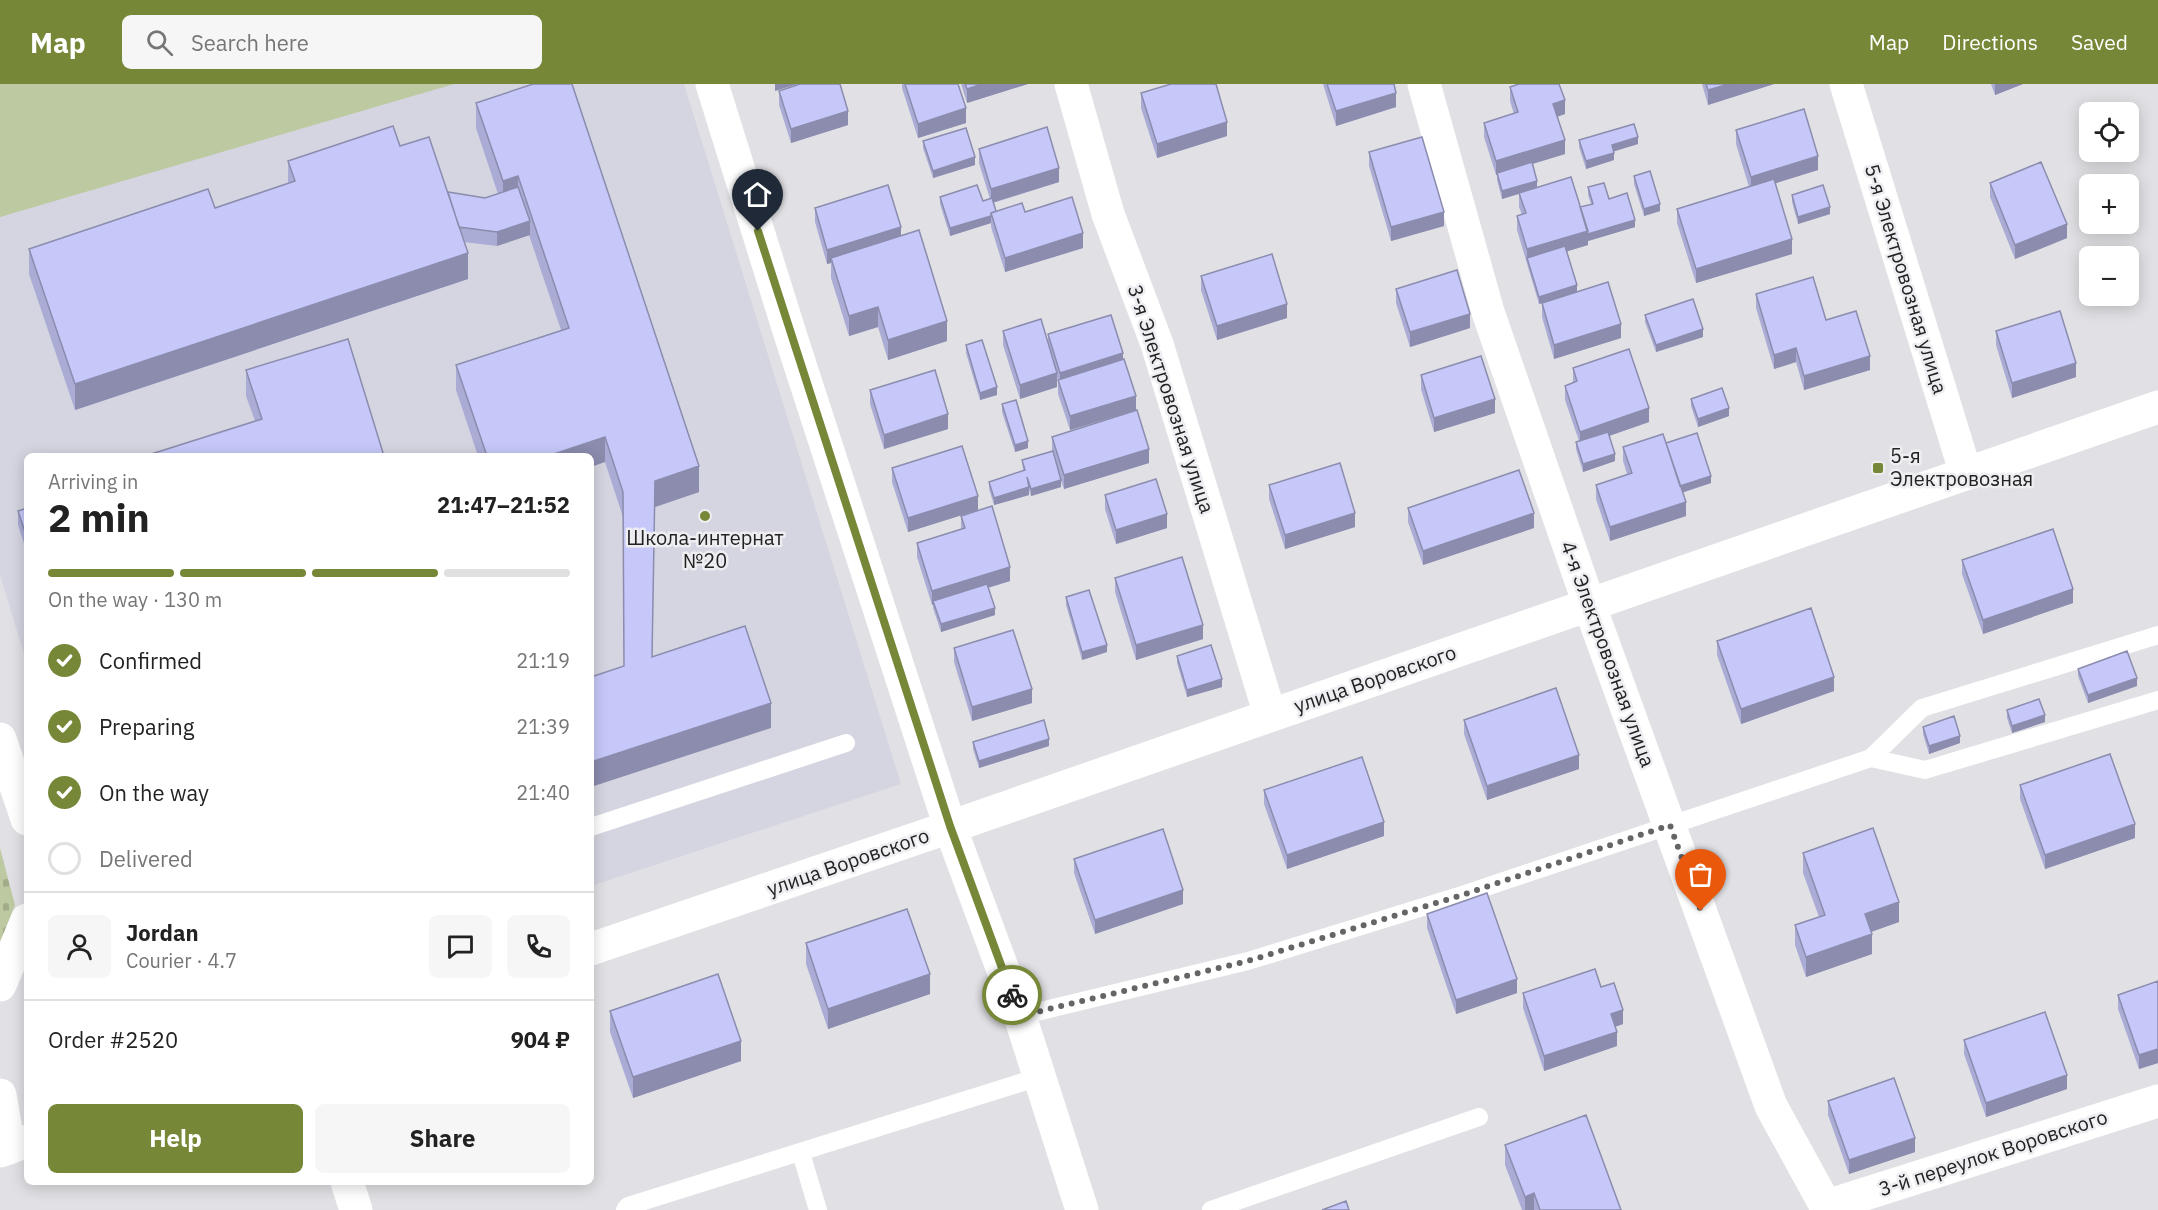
<!DOCTYPE html>
<meta charset="utf-8">
<style>
:root{--surface:#fff;--page:#f6f6f6;--text:#222;--muted:#767676;--line:#e0e0e0;--accent:#768838}
body{margin:0;font-family:"IBM Plex Sans",sans-serif;background:var(--page);color:var(--text);height:100vh;display:flex;flex-direction:column;font-size:22px;white-space:nowrap}
*{box-sizing:border-box;margin:0}
p{font-size:20px;color:var(--muted)}
.icon{flex:none;width:33px;height:33px;fill:none;stroke:currentColor;stroke-width:2;stroke-linecap:round;stroke-linejoin:round}
.map{position:relative;flex:1;overflow:hidden}
.panel{position:absolute;left:24px;top:369px;width:570px;height:732px;display:flex;flex-direction:column;background:var(--surface);border-radius:9px;box-shadow:0 3px 15px #0003}
.panel>*{flex:none}
.controls{position:absolute;left:2079px;top:18px;display:grid;gap:12px}
.controls a{display:grid;place-items:center;width:60px;height:60px;border-radius:9px;background:var(--surface);box-shadow:0 3px 15px #0003;font-size:30px}
.pin{position:absolute;display:grid;place-items:center;width:51px;height:51px;color:#fff;margin:-62px -26px;border-radius:50% 50% 50% 0;rotate:-45deg;box-shadow:0 0 6px #0007}
.pin .icon{rotate:45deg}
.courier{position:absolute;display:grid;place-items:center;width:60px;height:60px;margin:-30px;border:4px solid #768838;border-radius:50%;background:#fff;color:#222;box-shadow:0 2px 8px #0007}
.overview em{font-style:normal;font-weight:800}
.overview div{display:flex;flex-direction:column-reverse}
.overview{display:flex;align-items:center;justify-content:space-between;height:102px;padding:0 24px}
h1{font-size:39px;font-weight:800;line-height:45px}
.bar{display:grid;grid-template-columns:repeat(4,1fr);gap:9px 6px;align-content:center;height:72px;padding:0 24px}
.bar i{height:8px;border-radius:4px;background:var(--line)}
.bar .on{background:var(--accent)}
.bar p{grid-column:span 4}
.line{display:flex;align-items:center;gap:15px;padding:0 24px;border-top:2px solid var(--line)}
.line div{flex:1}
.round{display:grid;place-items:center;flex:none;width:63px;height:63px;border-radius:9px;background:var(--page)}
ol{padding:0 24px;list-style:none}
li{display:flex;align-items:center;gap:18px;height:66px}
li p{margin-inline-start:auto}
li .icon{padding:6px;border-radius:50%;background:var(--accent);color:#fff;stroke-width:4}
li:last-child{color:var(--muted)}
li i{width:33px;height:33px;border:3px solid var(--line);border-radius:50%}
.button{display:flex;gap:12px;margin-top:auto;padding:12px 24px}
.button a{flex:1;height:69px;border-radius:9px;background:var(--accent);color:#fff;font-size:24px;font-weight:800;line-height:69px;text-align:center}
.button a+a{background:var(--page);color:var(--text)}
header{display:flex;align-items:center;gap:36px;box-sizing:border-box;height:84px;padding:0 30px;background:var(--accent);color:#fff}
header strong{font-size:28px}
nav{display:flex;gap:33px;margin-inline-start:auto;font-size:21px}
.search{width:420px;height:54px;background:var(--page);display:flex;align-items:center;gap:15px;box-sizing:border-box;padding:0 21px;border-radius:9px;color:var(--muted);font-size:22px}
.map>svg:first-child{display:block}
.built{fill:#d4d5e0}
.cemetery{fill:url(#cemetery-stones)}
.pitch{fill:#bdc9a1}
.lines{fill:none;stroke-linecap:round;stroke-linejoin:round}
.lane{stroke:#fff;stroke-width:18}
.street{stroke:#fff;stroke-width:33}
.secondary{stroke:#fff;stroke-width:33}
.primary{stroke:#fff;stroke-width:33}
.wall{fill:#aaacd6}
.shaded-wall{fill:#8b8cae}
.building{fill:#c6c8f9;stroke:#8b8cae;stroke-width:1.5}
.done{stroke:#656567;stroke-width:6;stroke-dasharray:0 10.8}
.route{stroke:#768838;stroke-width:8}
.poi-dot{fill:#768838;stroke:#eeeef2;stroke-width:2}
.labels{text-anchor:middle;stroke-width:5;stroke-linejoin:round;paint-order:stroke}
.street-label{font-size:20px;fill:#222223;stroke:#eeeef2}
.poi-label{font-size:20px;fill:#222223;stroke:#eeeef2;text-anchor:start}
</style>
<header>
<strong>Map</strong>
<div class="search"><svg class="icon" aria-label="search" viewBox="0 0 24 24"><circle cx="10" cy="10" r="6"/><path d="M15 15l6 6"/></svg>Search here</div>
<nav><a>Map</a><a>Directions</a><a>Saved</a></nav>
</header>
<div class="map">
<svg width="2158" height="1126" viewBox="0 0 2158 1126">
<defs>
<pattern id="cemetery-stones" width="16" height="16" patternUnits="userSpaceOnUse" patternTransform="scale(1.5)"><rect width="16" height="16" fill="#bdc9a1"/><path d="M2 7V4a2 2 0 0 1 4 0v3zM10 15v-3a2 2 0 0 1 4 0v3z" fill="#a2ac8a"/></pattern>
</defs>
<rect width="100%" height="100%" fill="#e1e1e5"/>
<path class="built" d="M0 0H684L901 700 591 802V372H27V580L0 491Z"/>
<path class="cemetery" d="M0 764 15 821 0 859Z"/>
<path class="pitch" d="M0 0H454L0 133Z"/>
<g class="lines">
<path class="lane" d="M1871 674 1925 686 2158 616
M591 743 846 659
M1020 932 1248 877 1462 811 1871 674 1922 624 2158 551
M801 1069 818 1126
M625 1126 628 1122 1039 993
M1211 1126 1479 1033"/>
<path class="street" d="M712 0 791 253 950 743 1020 932 1082 1126
M1071 0 1108 130 1157 260 1270 631
M1424 0 1488 228 1589 520 1771 1022 1828 1126
M0 655 27 735
M0 901 27 836
M0 1011 9 1064
M347 1098 356 1126
M1827 1122 2158 1017"/>
<path class="secondary" d="M1846 0 1966 390"/>
<path class="primary" d="M591 865 950 743 2158 323
M0 1067 27 1057"/>
</g>
<path class="wall" d="M902 0H958L966 39 918 54 902 4Z
M961 0H1028L967 19Z
M1323 0H1394L1396 23 1336 42Z
M1702 0H1774L1708 21Z
M1991 0H2023L1995 11Z
M1510 3 1565 30 1557 33 1565 70 1532 80 1537 103 1580 123 1591 120 1588 111V103L1609 115 1635 143 1588 157V155V161L1567 167 1577 208 1621 254 1554 275 1542 233V219L1539 220 1517 146V132L1522 131 1519 123V110L1502 115 1497 96V91H1496L1484 53V39L1514 30 1510 17Z
M779 7 848 41 791 59 779 21Z
M1141 9 1227 52 1157 74 1141 24Z
M476 19 699 408 655 423 652 573 771 644 624 582 623 433 605 378 591 372H478L456 306V281L561 246 529 151 497 162 464 158 468 195 75 326 29 190V165L215 124 288 100V77L400 62 448 108 485 114 498 110 476 44Z
M1736 46 1818 86 1775 99 1792 170 1696 199 1677 139V125L1749 103 1736 60Z
M1579 56 1638 60 1614 67V76L1586 85 1579 63Z
M923 57 975 81 933 94 923 64Z
M979 65 1059 98 993 119 996 127 1025 128 1083 164 1005 188 991 143V139L950 152 940 120V113L983 117 990 115 979 79Z
M1369 68 1444 142 1391 157 1369 82Z
M1634 92 1660 127 1644 132 1634 100Z
M1990 99 2067 154 2015 175 1990 113Z
M1792 111 1830 130 1798 140 1792 118Z
M815 124 901 152 947 257 888 276 878 243 849 252 831 194V179L827 180 815 138Z
M1201 192 1287 234 1217 256 1201 206Z
M1396 205 1470 244 1410 263 1396 219Z
M1756 210 1826 236 1870 286 1804 306 1796 278 1774 285 1756 224Z
M1645 231 1703 253 1656 268 1645 238Z
M1003 247 1048 260V250L1123 276 1136 326 1070 346 1058 310V296L1057 293V303L1020 315 1003 261Z
M1996 247 2076 293 2012 314 1996 261Z
M966 261 997 311 980 316 966 269Z
M1573 284 1649 338 1609 352 1615 377 1583 388 1576 365V358L1579 357 1565 316V302L1573 299Z
M246 286 384 372 255 337 246 312Z
M1421 291 1495 329 1434 348 1421 305Z
M870 306 948 345 884 365 870 320Z
M1691 315 1729 332 1698 343 1691 322Z
M1002 320 1028 364 1015 368 1002 328Z
M1052 353 1149 379 1064 405 1061 397V403L1031 412 1029 406V411L994 421 989 405V398L1023 387 1022 376 1052 367Z
M1666 359 1711 399 1682 409 1686 432 1610 457 1596 415V401L1627 390 1623 377V363Z
M892 384 978 426 908 448 892 398Z
M1269 401 1355 443 1285 465 1269 415Z
M1105 411 1167 444 1116 460 1105 425Z
M27 424V469L18 441V427Z
M1408 424 1534 444 1423 481 1408 438Z
M961 432 1010 497 988 504 995 531 941 548 933 524V521H932L917 473V459L961 445Z
M1962 476 2073 519 1983 550 1962 490Z
M1115 494 1203 555 1136 576 1115 508Z
M1066 513 1107 568 1082 576 1066 521Z
M1717 557 1834 607 1741 640 1717 571Z
M954 564 1032 619 972 637 954 578Z
M1177 572 1222 603 1187 613 1177 579Z
M2078 585 2137 602 2088 619 2078 592Z
M2007 626 2045 638 2012 649 2007 634Z
M1464 636 1579 685 1487 716 1464 650Z
M1923 643 1960 659 1929 670 1923 650Z
M973 658 1049 662 979 684 973 665Z
M2020 701 2135 754 2045 785 2020 715Z
M1264 706 1384 752 1287 785 1264 720Z
M1803 769 1899 838 1871 848 1872 870 1806 893 1795 861V841L1819 833 1803 789Z
M1074 775 1183 820 1095 850 1074 789Z
M1427 830 1517 909 1456 930 1427 844Z
M806 859 930 910 828 945 806 880Z
M2158 897V979L2139 985 2118 925V911Z
M1601 903 1623 940 1615 943 1617 962 1544 987 1523 924V909Z
M610 927 741 977 633 1014 610 948Z
M1964 956 2067 1005 1986 1033 1964 970Z
M1828 1017 1915 1068 1849 1090 1828 1031Z
M1505 1061 1621 1126H1522L1505 1081Z"/>
<path class="shaded-wall" d="M775 0H798L775 7Z
M982 0H1028L967 19V5Z
M1729 0H1774L1708 21V6Z
M1995 0H2023L1995 11Z
M1396 9V23L1336 42V27Z
M1565 16V30L1553 34V20Z
M966 24V39L918 54V40Z
M848 27V41L791 59V45Z
M1227 38V52L1157 74V60Z
M1638 53V60L1612 68V61Z
M1565 56V70L1496 91V77Z
M1614 69V76L1586 85V77Z
M1818 72V86L1751 107V93Z
M975 73V81L933 94V87Z
M1059 84V98L991 119V105Z
M518 92V117L503 122V97Z
M1537 97V104L1502 115V107Z
M1660 120V127L1644 132V125Z
M1830 123V130L1798 140V133Z
M1444 128V142L1391 157V143Z
M991 132V139L950 152V144Z
M1635 136V143L1588 157V150Z
M530 137V151L497 162V148Z
M2067 140V154L2015 175V161Z
M901 143V157L831 174V179L827 180V166Z
M1588 147V161L1529 179 1527 174V180V165Z
M1083 149V164L1005 188V174Z
M1792 155V170L1696 199V185Z
M468 169V195L75 326V300Z
M1577 201V208L1539 220V213Z
M1287 220V234L1217 256V242Z
M878 223V243L849 252V232Z
M1470 230V244L1410 263V248Z
M947 237V257L888 276V256Z
M1621 240V254L1554 275V261Z
M1703 245V253L1656 268V261Z
M1796 264V278L1774 285V271Z
M1123 269V283L1060 303V289Z
M1870 272V286L1804 306V292Z
M2076 279V293L2012 314V299Z
M1057 289V303L1020 315V301Z
M997 303V311L980 316V309Z
M1136 312V326L1070 346V332Z
M1495 315V329L1434 348V334Z
M1649 324V338L1580 362V348Z
M1729 324V332L1698 343V335Z
M948 330V345L884 365V351Z
M605 353V378L591 383V372H548Z
M1028 357V364L1015 368V361Z
M1149 365V379L1064 405V391Z
M1615 370V377L1583 388V380Z
M699 382V408L655 423V397Z
M1711 392V399L1680 409V402Z
M1061 396V403L1031 412V405Z
M1029 403V411L994 421V414Z
M978 412V426L908 448V434Z
M1686 418V432L1610 457V443Z
M1355 429V443L1285 465V451Z
M1534 429V444L1423 481V467Z
M1167 430V444L1116 460V446Z
M1010 483V497L934 520 933 517V521H932V507Z
M2073 505V519L1983 550V536Z
M995 524V531L941 548V540Z
M1203 541V555L1136 576V561Z
M1107 561V568L1082 576V568Z
M1834 593V607L1741 640V625Z
M2137 594V602L2088 619V611Z
M1222 595V603L1187 613V606Z
M1032 605V619L972 637V623Z
M771 619V644L591 703V678Z
M2045 631V638L2012 649V642Z
M1960 652V659L1929 670V662Z
M1049 655V662L979 684V677Z
M1579 671V685L1487 716V702Z
M1384 738V752L1287 785V771Z
M2135 740V754L2045 785V771Z
M1183 806V820L1095 850V836Z
M1899 818V838L1865 850V830Z
M1872 850V870L1806 893V873Z
M930 890V910L828 945V925Z
M1517 895V909L1456 930V916Z
M1623 926V940L1611 944V930Z
M1617 948V962L1544 987V972Z
M741 957V977L633 1014V993Z
M2158 965V979L2139 985V971Z
M2067 991V1005L1986 1033V1019Z
M1915 1054V1068L1849 1090V1076Z
M1534 1109V1126H1525V1113Z"/>
<path class="building" d="M533 0H572L699 382 655 397 652 573 745 542 771 619 591 678V593L624 582 623 408 605 353 548 372H487L456 281 569 244 518 92 503 97 476 19Z
M800 0H840L848 27 791 45 779 7Z
M905 0H958L966 24 918 40Z
M965 0H982L967 5Z
M1171 0H1216L1227 38 1157 60 1141 9Z
M1327 0H1394L1396 9 1336 27Z
M1519 0H1559L1565 16 1553 20 1565 56 1496 77 1484 39 1518 28 1510 3Z
M1706 0H1729L1708 6Z
M1804 25 1818 72 1751 93 1736 46Z
M1634 40 1638 53 1612 61 1614 69 1586 77 1579 56Z
M393 42 400 62 429 53 468 169 75 300 29 165 208 105 215 124 295 97 288 77Z
M1047 43 1059 84 991 105 979 65Z
M966 44 975 73 933 87 923 57Z
M1422 53 1444 128 1391 143 1369 68Z
M1532 78 1537 97 1502 107 1497 89Z
M2041 78 2067 140 2015 161 1990 99Z
M1650 87 1660 120 1644 125 1634 92Z
M1571 93 1588 147 1527 165 1517 132 1526 129 1519 109Z
M1774 95 1792 155 1696 185 1677 125Z
M1604 99 1609 115 1627 109 1635 136 1588 150 1580 123 1593 120 1588 103Z
M888 101 901 143 827 166 815 124Z
M977 101 983 117 992 114 996 127 991 129V132L950 144 940 113Z
M1823 101 1830 123 1798 133 1792 111Z
M518 103 530 137 497 148 459 143 448 108 485 114Z
M1072 113 1083 149 1005 174 991 129 1022 119 1025 128Z
M919 146 947 237 888 256 878 223 849 232 831 174Z
M1565 162 1577 201 1539 213 1527 174Z
M1272 170 1287 220 1217 242 1201 192Z
M1457 186 1470 230 1410 248 1396 205Z
M1813 193 1826 236 1856 227 1870 272 1804 292 1796 264 1774 271 1756 210Z
M1608 198 1621 240 1554 261 1542 219Z
M1693 215 1703 245 1656 261 1645 231Z
M2060 227 2076 279 2012 299 1996 247Z
M1111 231 1123 269 1060 289 1048 250Z
M1041 235 1057 289 1020 301 1003 247Z
M348 255 384 372H145L262 335 246 286Z
M982 256 997 303 980 309 966 261Z
M1629 265 1649 324 1580 348 1565 302 1577 297 1573 284Z
M1481 272 1495 315 1434 334 1421 291Z
M1124 275 1136 312 1070 332 1058 296Z
M935 286 948 330 884 351 870 306Z
M1722 304 1729 324 1698 335 1691 315Z
M1016 316 1028 357 1015 361 1002 320Z
M1137 326 1149 365 1064 391 1052 353Z
M1608 348 1615 370 1583 380 1576 358Z
M1697 349 1711 392 1680 402 1666 359Z
M1663 350 1686 418 1610 443 1596 401 1632 389 1623 363Z
M962 362 978 412 908 434 892 384Z
M1053 367 1061 396 1031 405 1027 393 1029 403 994 414 989 398 1025 386 1022 376Z
M1340 379 1355 429 1285 451 1269 401Z
M1519 386 1534 429 1423 467 1408 424Z
M1156 395 1167 430 1116 446 1105 411Z
M992 422 1010 483 932 507 917 459 965 444 961 432Z
M27 424V454L18 427Z
M2053 445 2073 505 1983 536 1962 476Z
M1182 473 1203 541 1136 561 1115 494Z
M987 500 995 524 941 540 933 517Z
M1089 506 1107 561 1082 568 1066 513Z
M1811 524 1834 593 1741 625 1717 557Z
M1013 546 1032 605 972 623 954 564Z
M1211 561 1222 595 1187 606 1177 572Z
M2127 567 2137 594 2088 611 2078 585Z
M1556 604 1579 671 1487 702 1464 636Z
M2039 615 2045 631 2012 642 2007 626Z
M1954 632 1960 652 1929 662 1923 643Z
M1044 636 1049 655 979 677 973 658Z
M2110 670 2135 740 2045 771 2020 701Z
M1362 673 1384 738 1287 771 1264 706Z
M1873 744 1899 818 1865 830 1872 850 1806 873 1795 841 1825 831 1803 769Z
M1163 745 1183 806 1095 836 1074 775Z
M1487 809 1517 895 1456 916 1427 830Z
M907 825 930 890 828 925 806 859Z
M1595 885 1601 903 1614 899 1623 926 1611 930 1617 948 1544 972 1523 909Z
M718 890 741 957 633 993 610 927Z
M2158 897V965L2139 971 2118 911Z
M2045 928 2067 991 1986 1019 1964 956Z
M1894 994 1915 1054 1849 1076 1828 1017Z
M1586 1031 1621 1126H1540L1534 1109 1525 1113 1505 1061Z
M1346 1117 1349 1126H1322Z"/>
<g class="lines">
<path class="done" d="M1012 911 1020 932 1248 877 1462 811 1670 741 1701 827"/>
<path class="route" d="M758 147 950 742 1012 911"/>
</g>
<g class="poi-dot">
<rect x="1872" y="378" width="12" height="12" rx="3"/>
<circle cx="705" cy="432" r="6"/>
</g>
<g class="labels">
<g class="street-label">
<text transform="translate(1906 195) rotate(73)" y="7">5-я Электровозная улица</text>
<text transform="translate(1171 315) rotate(72)" y="7">3-я Электровозная улица</text>
<text transform="translate(1608 570) rotate(70)" y="7">4-я Электровозная улица</text>
<text transform="translate(1375 595) rotate(-19)" y="7">улица Воровского</text>
<text transform="translate(848 778) rotate(-19)" y="7">улица Воровского</text>
<text transform="translate(1993 1069) rotate(-18)" y="7">3-й переулок Воровского</text>
</g>
<g class="poi-label">
<text x="1890" y="379">5-я<tspan x="1890" dy="23">Электровозная</tspan></text>
<text x="705" y="461" text-anchor="middle">Школа-интернат<tspan x="705" dy="23">№20</tspan></text>
</g>
</g>
</svg>
<div class="controls">
<a><svg class="icon" aria-label="locate" viewBox="0 0 24 24"><circle cx="12" cy="12" r="6"/><path d="M12 2v4M12 18v4M2 12h4M18 12h4"/></svg></a>
<a>+</a>
<a>−</a>
</div>
<div class="pin" style="left:1701px;top:827px;background:#ea580c"><svg class="icon" aria-label="bag" viewBox="0 0 24 24"><path d="M5 8h14l-1 12H6zM9 8a3 3 0 0 1 6 0"/></svg></div>
<div class="pin" style="left:758px;top:147px;background:#1f2937"><svg class="icon" aria-label="home" viewBox="0 0 24 24"><path d="M3 11l9-7 9 7M6 9v11h12V9"/></svg></div>
<div class="courier" style="left:1012px;top:911px"><svg class="icon" aria-label="bike" viewBox="0 0 24 24"><circle cx="6" cy="16" r="4"/><circle cx="18" cy="16" r="4"/><path d="M6 16l4-8h5l3 8M10 8l3 8H6M13 5h3"/></svg></div>
<section class="panel">
<div class="overview"><div><h1>2 min</h1><p>Arriving in</p></div><em>21:47–21:52</em></div>
<div class="bar"><i class="on"></i><i class="on"></i><i class="on"></i><i></i><p>On the way · 130 m</p></div>
<ol>
<li><svg class="icon" aria-label="check" viewBox="0 0 24 24"><path d="M5 12l5 5 9-10"/></svg>Confirmed<p>21:19</p></li>
<li><svg class="icon" aria-label="check" viewBox="0 0 24 24"><path d="M5 12l5 5 9-10"/></svg>Preparing<p>21:39</p></li>
<li><svg class="icon" aria-label="check" viewBox="0 0 24 24"><path d="M5 12l5 5 9-10"/></svg>On the way<p>21:40</p></li>
<li><i></i>Delivered</li>
</ol>
<div class="line" style="height:108px"><a class="round"><svg class="icon" aria-label="person" viewBox="0 0 24 24"><circle cx="12" cy="8" r="4"/><path d="M4 21q1-7 8-7t8 7"/></svg></a><div><b>Jordan</b><p>Courier · 4.7</p></div><a class="round"><svg class="icon" aria-label="chat" viewBox="0 0 24 24"><path d="M4 5h16v11H9l-5 4z"/></svg></a><a class="round"><svg class="icon" aria-label="phone" viewBox="0 0 24 24"><path d="M5 4h4l2 5-3 2q2 4 5 5l2-3 5 2v4C11 20 4 13 5 4z"/></svg></a></div>
<div class="line" style="height:78px"><div>Order #2520</div><b>904 ₽</b></div>
<div class="button"><a>Help</a><a>Share</a></div>
</section>
</div>
